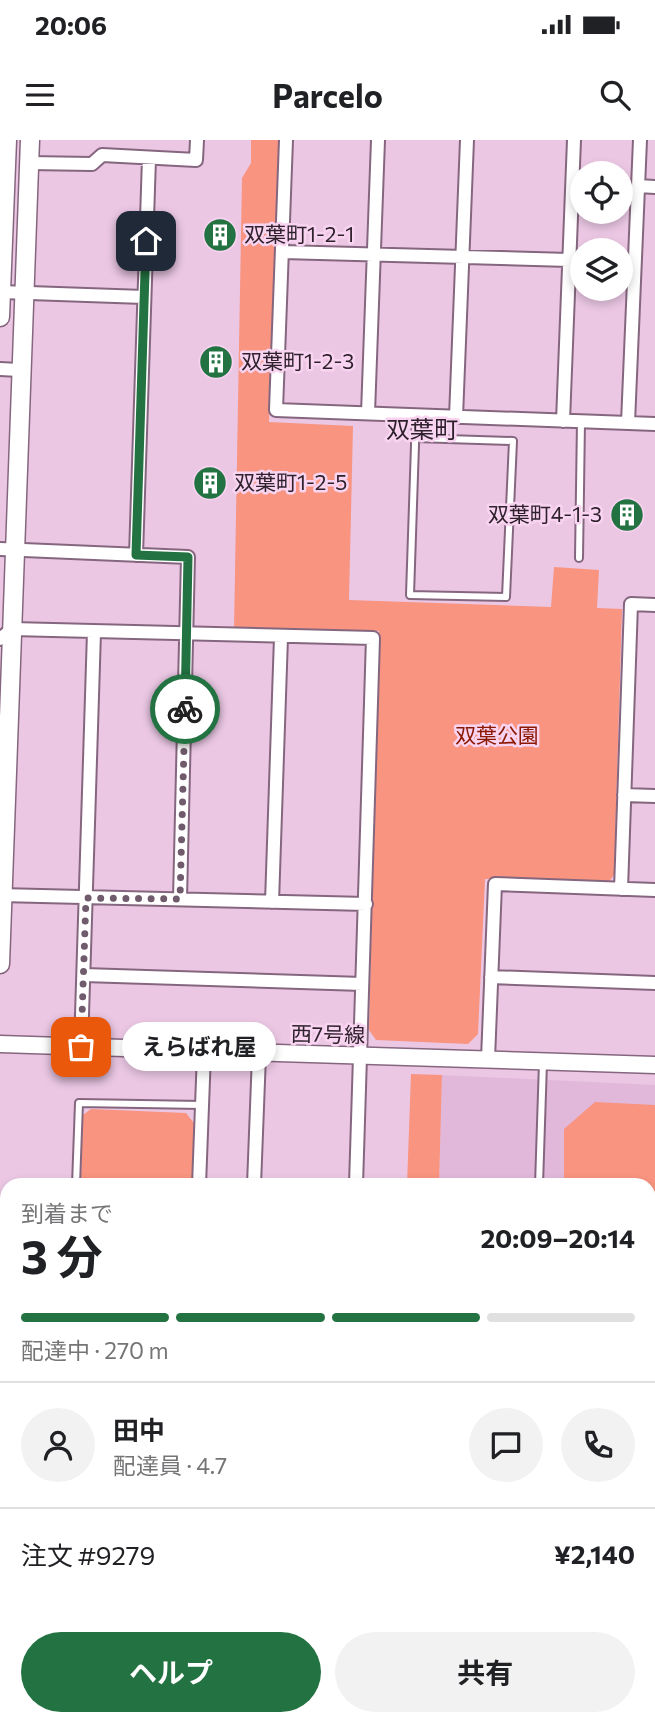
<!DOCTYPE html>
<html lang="ja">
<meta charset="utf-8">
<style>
:root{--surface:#fff;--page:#f2f2f2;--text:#202124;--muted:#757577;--line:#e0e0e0;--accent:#237242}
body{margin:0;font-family:Commissioner,"Noto Sans JP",sans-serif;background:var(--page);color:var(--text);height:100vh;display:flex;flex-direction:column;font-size:26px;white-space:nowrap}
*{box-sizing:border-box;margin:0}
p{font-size:23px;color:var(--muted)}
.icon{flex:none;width:38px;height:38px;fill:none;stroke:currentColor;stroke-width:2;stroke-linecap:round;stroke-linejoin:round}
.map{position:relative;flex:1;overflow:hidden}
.panel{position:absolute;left:0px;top:1038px;width:656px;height:548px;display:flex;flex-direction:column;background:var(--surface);border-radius:21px 21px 0 0;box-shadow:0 4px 10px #0003}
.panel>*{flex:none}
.fabs{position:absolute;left:570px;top:21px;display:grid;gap:14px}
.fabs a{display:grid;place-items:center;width:63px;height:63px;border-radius:50%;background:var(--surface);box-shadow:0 4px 10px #0003;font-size:35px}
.pin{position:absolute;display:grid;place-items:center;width:60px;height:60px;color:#fff;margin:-30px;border-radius:14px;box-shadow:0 4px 10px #0006}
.courier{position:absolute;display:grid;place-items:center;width:70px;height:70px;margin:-35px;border:5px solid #237242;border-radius:50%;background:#fff;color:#222;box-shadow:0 2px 9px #0007}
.bubble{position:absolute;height:49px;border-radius:24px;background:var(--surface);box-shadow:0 4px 10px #0003;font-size:23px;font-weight:700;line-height:49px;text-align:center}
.head em{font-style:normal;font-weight:700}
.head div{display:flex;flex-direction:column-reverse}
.head{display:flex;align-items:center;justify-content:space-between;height:119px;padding:0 21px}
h1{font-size:46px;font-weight:700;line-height:52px}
.bar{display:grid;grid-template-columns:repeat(4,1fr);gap:10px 7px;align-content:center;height:84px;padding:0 21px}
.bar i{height:9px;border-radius:5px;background:var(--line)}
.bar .selected{background:var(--accent)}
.bar p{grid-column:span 4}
.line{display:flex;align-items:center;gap:18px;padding:0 21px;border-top:2px solid var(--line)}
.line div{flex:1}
.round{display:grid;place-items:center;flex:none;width:74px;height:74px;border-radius:37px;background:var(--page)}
.cta{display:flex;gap:14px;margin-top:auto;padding:14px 21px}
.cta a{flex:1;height:80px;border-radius:42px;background:var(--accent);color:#fff;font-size:28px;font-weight:700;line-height:80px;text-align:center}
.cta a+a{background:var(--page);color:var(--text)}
.status{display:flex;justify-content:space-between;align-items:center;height:49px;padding:0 35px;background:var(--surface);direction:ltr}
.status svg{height:19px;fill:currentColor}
header{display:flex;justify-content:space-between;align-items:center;height:91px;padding:0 21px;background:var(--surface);font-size:32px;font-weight:700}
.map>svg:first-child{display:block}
.built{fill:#e2b8da}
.green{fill:#f8947f}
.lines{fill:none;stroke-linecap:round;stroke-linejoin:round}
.service-casing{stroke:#85667f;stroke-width:10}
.minor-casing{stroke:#85667f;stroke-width:16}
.tertiary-casing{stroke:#85667f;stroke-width:19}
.secondary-casing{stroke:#85667f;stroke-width:21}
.service{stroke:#fff;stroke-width:6}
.minor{stroke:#fff;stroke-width:12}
.tertiary{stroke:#fff;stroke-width:16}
.secondary{stroke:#fff;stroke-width:18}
.done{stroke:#705b6c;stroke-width:7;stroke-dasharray:0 12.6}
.route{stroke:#237242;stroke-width:9}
.labels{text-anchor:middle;stroke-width:5;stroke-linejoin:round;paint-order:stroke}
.poi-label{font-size:21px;fill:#2e212c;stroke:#f8d4f1;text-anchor:start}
.park-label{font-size:21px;fill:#8b1801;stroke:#f8d4f1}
.street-label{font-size:21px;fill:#2e212c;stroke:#f8d4f1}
.quarter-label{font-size:24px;fill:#2e212c;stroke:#f8d4f1}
</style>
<div class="status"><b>20:06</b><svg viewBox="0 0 49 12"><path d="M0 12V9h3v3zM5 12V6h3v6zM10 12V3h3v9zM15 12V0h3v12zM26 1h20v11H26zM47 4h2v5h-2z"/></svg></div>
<header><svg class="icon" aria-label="menu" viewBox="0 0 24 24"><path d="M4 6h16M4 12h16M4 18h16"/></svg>Parcelo<svg class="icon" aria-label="search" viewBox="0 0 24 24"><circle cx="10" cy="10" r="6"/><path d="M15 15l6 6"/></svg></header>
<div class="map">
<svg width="655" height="1584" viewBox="0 0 655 1584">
<rect width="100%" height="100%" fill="#ebc7e4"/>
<path class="built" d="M442 935 655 945V1213H649V1045H439Z"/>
<path class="green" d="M251 0H279L269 282 353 286 349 460 551 467 554 427 599 430 597 468 622 469 614 735 609 742 485 739 478 894 468 904 376 900 369 890 379 491 234 489 242 38 251 23Z
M411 934 442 935 439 1045H407Z
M595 962 655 965V1193H649V1045H564V989Z
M91 969 186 973 194 983 192 1041 187 1045H87L81 1037 83 975Z
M440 1579H474V1584H440Z"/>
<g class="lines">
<g class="service-casing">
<path id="service" d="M415 298 513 301 506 457 410 455 416 275
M579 418 581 281
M76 1045 79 963 202 965
M539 1045 543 922
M277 1584V1578"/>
</g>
<g class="minor-casing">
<path id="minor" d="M286 0 276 270 655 284
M29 23 92 24 102 15 196 20 197 0
M638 46 655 47
M283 112 569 120
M1 152 144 157
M0 229 19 230
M368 273 378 0
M456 277 467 0
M563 281 574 0
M628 283 640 0
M0 409 188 417 180 759
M136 415 149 18
M0 499 12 489 373 498 356 1045
M624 655 655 656
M621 749 631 464 655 465
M0 755 366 764
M272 762 281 497
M84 835 362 844
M491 837 655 843
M81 907 94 492
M488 919 495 744 655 750
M199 1045 204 913
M254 1045 259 915
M0 1097H7
M649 1279H655
M0 1443H7
M649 1494H655
M649 1573H655
M152 1584V1578
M340 1584V1578
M481 1584V1578
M573 1584 574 1578"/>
</g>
<g class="tertiary-casing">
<path id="tertiary" d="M0 904 655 925"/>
</g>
<g class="secondary-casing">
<path id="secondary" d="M0 177 7 0
M0 824 30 0"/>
</g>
<use href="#service" class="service"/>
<use href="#minor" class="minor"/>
<use href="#tertiary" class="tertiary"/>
<use href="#secondary" class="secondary"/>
</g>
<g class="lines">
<path class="done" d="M81 907 86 758 180 759 185 569"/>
<path class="route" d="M146 101 136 415 188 417 185 569"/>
</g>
<defs>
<g id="building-disc" transform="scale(1.75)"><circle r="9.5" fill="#237242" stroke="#f8d4f1"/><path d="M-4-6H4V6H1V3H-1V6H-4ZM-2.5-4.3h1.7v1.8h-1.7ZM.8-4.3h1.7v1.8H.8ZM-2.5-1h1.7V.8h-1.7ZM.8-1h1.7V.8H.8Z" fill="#fff"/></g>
</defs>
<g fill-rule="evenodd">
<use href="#building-disc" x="220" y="95"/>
<use href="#building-disc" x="216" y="222"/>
<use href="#building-disc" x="210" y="343"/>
<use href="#building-disc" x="627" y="375"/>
</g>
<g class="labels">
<g class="poi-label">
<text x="244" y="102">双葉町1-2-1</text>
<text x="241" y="229">双葉町1-2-3</text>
<text x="234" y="350">双葉町1-2-5</text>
<text x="602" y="382" text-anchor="end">双葉町4-1-3</text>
</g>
<g class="park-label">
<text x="497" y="603">双葉公園</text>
</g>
<g class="street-label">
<text transform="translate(328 895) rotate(1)" y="7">西7号線</text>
</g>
<g class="quarter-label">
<text x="422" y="298">双葉町</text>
</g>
</g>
</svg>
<div class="fabs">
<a><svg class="icon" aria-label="locate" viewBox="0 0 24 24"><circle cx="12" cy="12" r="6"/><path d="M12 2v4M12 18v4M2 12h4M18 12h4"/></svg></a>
<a><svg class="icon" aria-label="layers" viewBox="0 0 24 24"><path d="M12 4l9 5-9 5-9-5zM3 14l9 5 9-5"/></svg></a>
</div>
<div class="pin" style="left:81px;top:907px;background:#ea580c"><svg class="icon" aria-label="bag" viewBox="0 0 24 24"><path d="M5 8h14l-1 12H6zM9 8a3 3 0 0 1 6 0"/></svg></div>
<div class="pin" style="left:146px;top:101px;background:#1f2937"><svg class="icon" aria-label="home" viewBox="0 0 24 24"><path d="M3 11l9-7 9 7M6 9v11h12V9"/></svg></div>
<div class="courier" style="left:185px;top:569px"><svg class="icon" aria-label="bike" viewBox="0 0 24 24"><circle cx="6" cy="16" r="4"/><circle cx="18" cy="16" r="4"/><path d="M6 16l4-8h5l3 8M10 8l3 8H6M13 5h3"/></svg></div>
<div class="bubble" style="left:122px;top:882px;width:154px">えらばれ屋</div>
<section class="panel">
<div class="head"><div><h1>3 分</h1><p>到着まで</p></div><em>20:09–20:14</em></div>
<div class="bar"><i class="selected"></i><i class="selected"></i><i class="selected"></i><i></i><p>配達中 · 270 m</p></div>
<div class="line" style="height:126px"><a class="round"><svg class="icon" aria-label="person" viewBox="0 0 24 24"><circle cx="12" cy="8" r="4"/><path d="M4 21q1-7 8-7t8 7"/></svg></a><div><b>田中</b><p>配達員 · 4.7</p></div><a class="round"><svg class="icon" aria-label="chat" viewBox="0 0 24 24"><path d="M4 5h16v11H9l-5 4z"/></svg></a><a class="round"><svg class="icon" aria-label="phone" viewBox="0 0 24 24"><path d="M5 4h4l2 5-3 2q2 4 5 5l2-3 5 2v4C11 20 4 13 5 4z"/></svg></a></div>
<div class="line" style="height:91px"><div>注文 #9279</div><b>¥2,140</b></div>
<div class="cta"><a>ヘルプ</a><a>共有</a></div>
</section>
</div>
